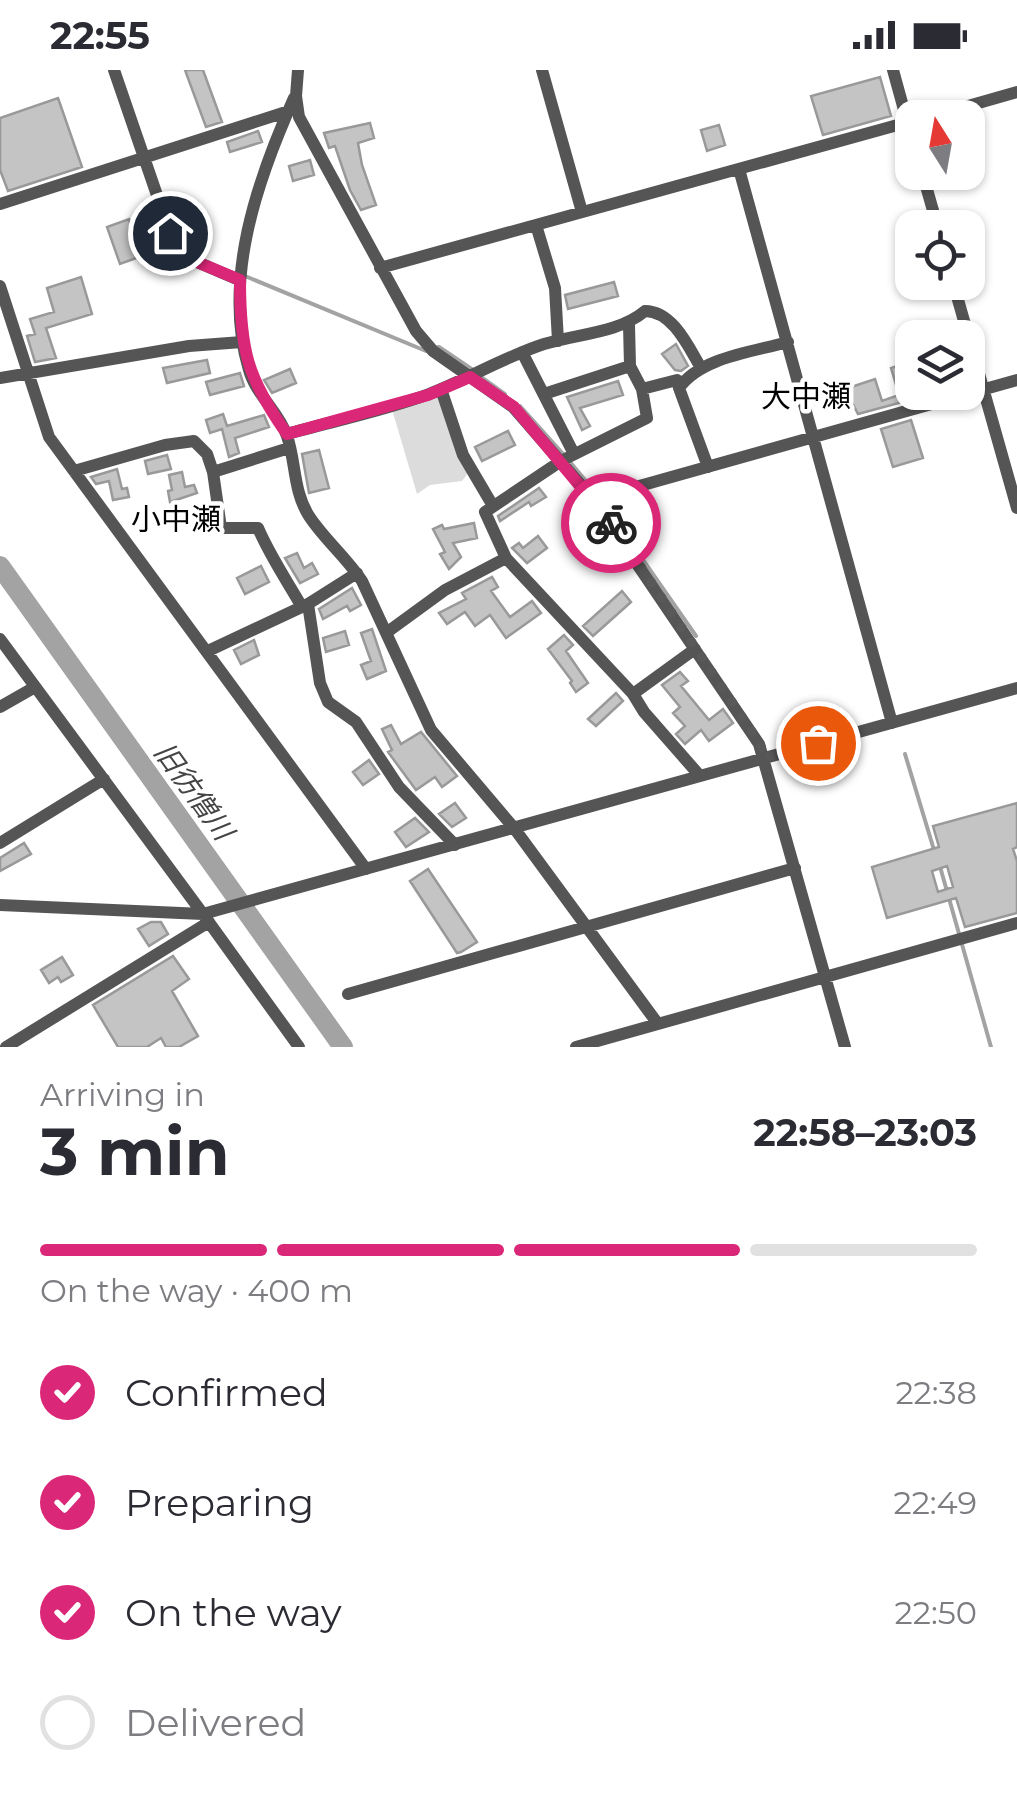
<!DOCTYPE html>
<meta charset="utf-8">
<style>
:root{--surface:#fff;--page:#f2f2f3;--text:#2b2b33;--muted:#7c7c81;--line:#e1e1e2;--accent:#db2777}
body{margin:0;font-family:Montserrat,"Noto Sans JP",sans-serif;background:var(--page);color:var(--text);height:100vh;display:flex;flex-direction:column;font-size:38px;white-space:nowrap}
*{box-sizing:border-box;margin:0}
p{font-size:32px;color:var(--muted)}
.icon{flex:none;width:55px;height:55px;fill:none;stroke:currentColor;stroke-width:2;stroke-linecap:round;stroke-linejoin:round}
.map{position:relative;height:977px;overflow:hidden}
.drawer{display:flex;flex-direction:column;background:var(--surface);flex:1}
.drawer>*{flex:none}
.needle{width:65px;rotate:349deg}
.controls{position:absolute;left:895px;top:30px;display:grid;gap:20px}
.controls a{display:grid;place-items:center;width:90px;height:90px;border-radius:20px;background:var(--surface);box-shadow:0 2px 8px #0004;font-size:50px}
.pin{position:absolute;display:grid;place-items:center;width:85px;height:85px;color:#fff;margin:-42px;border:5px solid #fff;border-radius:50%;box-shadow:0 2px 10px #0007}
.courier{position:absolute;display:grid;place-items:center;width:100px;height:100px;margin:-50px;border:8px solid #db2777;border-radius:50%;background:#fff;color:#222;box-shadow:0 2px 12px #0007}
.head em{font-style:normal;font-weight:700}
.head div{display:flex;flex-direction:column-reverse}
.head{display:flex;align-items:center;justify-content:space-between;height:170px;padding:0 40px}
h1{font-size:65px;font-weight:700;line-height:75px}
.bar{display:grid;grid-template-columns:repeat(4,1fr);gap:15px 10px;align-content:center;height:120px;padding:0 40px}
.bar i{height:12px;border-radius:8px;background:var(--line)}
.bar .current{background:var(--accent)}
.bar p{grid-column:span 4}
ol{padding:0 40px;list-style:none}
li{display:flex;align-items:center;gap:30px;height:110px}
li p{margin-inline-start:auto}
li .icon{padding:10px;border-radius:50%;background:var(--accent);color:#fff;stroke-width:4}
li:last-child{color:var(--muted)}
li i{width:55px;height:55px;border:5px solid var(--line);border-radius:50%}
.status{display:flex;justify-content:space-between;align-items:center;height:70px;padding:0 50px;background:var(--surface);direction:ltr}
.status svg{height:28px;fill:currentColor}
.map>svg:first-child{display:block}
.green{fill:#dcdcdc}
.lines{fill:none;stroke-linecap:round;stroke-linejoin:round}
.stream{stroke:#a3a3a3;stroke-width:4}
.river{stroke:#a3a3a3;stroke-width:20}
.building{fill:#c4c4c4;stroke:#999;stroke-width:2.5;fill-rule:evenodd}
.minor{stroke:#555;stroke-width:12}
.done{stroke:#595959;stroke-width:10;stroke-dasharray:0 18}
.route{stroke:#db2777;stroke-width:12}
.labels{text-anchor:middle;stroke-width:9;stroke-linejoin:round;paint-order:stroke}
.water-label{font-size:28px;font-style:italic;fill:#444;stroke:#fff}
.quarter-label{font-size:30px;fill:#000;stroke:#fff}
</style>
<div class="status"><b>22:55</b><svg viewBox="0 0 49 12"><path d="M0 12V9h3v3zM5 12V6h3v6zM10 12V3h3v9zM15 12V0h3v12zM26 1h20v11H26zM47 4h2v5h-2z"/></svg></div>
<div class="map">
<svg width="1017" height="977" viewBox="0 0 1017 977">
<rect width="100%" height="100%" fill="#fff"/>
<path class="green" d="M441 322 471 399 462 411 430 415 417 424 391 336Z"/>
<g class="lines">
<path class="stream" d="M245 206 426 281
M435 278 439 277 473 300
M480 306 505 324
M520 336 564 385
M570 392 596 423
M602 431 696 566
M905 684 934 780
M939 793 991 977"/>
<path class="river" d="M0 496 343 977"/>
</g>
<path class="building" d="M185 0H203L222 52 206 57Z
M880 7 891 46 823 65 811 26Z
M58 28 82 97 8 121 0 100V48Z
M370 53 374 68 358 73 362 95 376 135 361 140 350 120 335 76 329 78 324 63Z
M719 55 725 75 707 81 701 60Z
M258 61 262 72 230 82 227 72Z
M310 90 314 105 293 111 289 96Z
M129 149 142 186 120 194 107 157Z
M81 207 92 244 46 258 56 288 35 292 27 266 35 264 30 249 54 242 47 218Z
M614 212 618 226 568 239 565 225Z
M676 274 688 296 681 301 675 300 662 284Z
M207 290 210 303 167 313 163 298Z
M912 291V322L932 324 858 344 845 319 875 309 882 331 899 325 891 298Z
M290 299 296 313 272 323 264 310Z
M240 303 244 316 210 325 206 312Z
M618 311 623 325 580 338 590 356 582 360 567 327Z
M828 312 833 329 815 334 810 317Z
M223 344 227 356 264 345 269 357 235 368 239 383 229 387 222 359 210 363 206 350Z
M911 350 923 388 893 397 881 359Z
M508 361 515 375 482 391 475 377Z
M319 380 329 418 309 423 302 384Z
M167 385 171 399 148 404 145 391Z
M117 399 122 419 127 418 129 427 113 430 109 411 96 414 91 407Z
M182 402 185 417 194 415 197 423 170 432 168 421 172 420 169 405Z
M539 418 546 427 531 436 529 432 500 451 498 446Z
M474 453 477 468 453 473 461 487 449 499 440 484 445 482 433 459 442 455 444 459Z
M538 466 547 478 527 493 512 478 519 473 523 478Z
M297 483 304 498 312 493 318 504 300 513 285 488Z
M261 496 269 512 245 524 237 508Z
M492 507 498 517 491 521 510 547 532 531 541 543 506 568 490 545 475 556 465 542 447 554 439 543 466 529 462 523Z
M352 518 361 535 350 541 347 536 323 549 319 539Z
M622 521 631 532 593 566 583 556Z
M372 559 386 601 367 609 361 595 371 591 361 563Z
M345 561 349 575 326 582 323 568Z
M564 565 573 575 566 581 588 613 576 622 570 613 572 611 548 579Z
M254 570 259 585 241 594 234 580Z
M680 602 688 611 681 616 709 650 723 639 733 653 709 671 701 660 685 674 676 664 685 656 673 643 680 637 662 615Z
M616 623 623 631 596 656 588 649Z
M391 655 401 674 421 662 457 706 442 717 435 707 416 720 388 682 392 680 382 659Z
M369 690 379 704 363 715 353 702Z
M455 733 466 748 452 757 439 744Z
M1017 733V777L1013 779 1017 791V843L965 857 956 828 887 848 872 797 939 777 933 756ZM947 796 953 817 938 822 932 801Z
M415 748 429 762 406 777 395 762Z
M24 773 31 784 0 801V788Z
M428 799 477 872 461 882 457 883 410 811Z
M151 852H161L168 864 149 876 138 859Z
M173 886 189 909 172 921 198 966 179 977H166L161 968 147 977H118L93 935Z
M62 887 73 905 61 912 58 907 49 913 41 900Z"/>
<g class="lines">
<path class="minor" d="M114 0 170 163 197 192 239 210
M298 0 296 26 299 47 416 261 433 281 513 337 593 429 759 674 845 977
M542 0 582 142
M893 0 912 69
M294 28C257 110 222 211 249 300 256 325 279 342 287 366 296 392 293 421 309 446 324 469 346 487 362 511L431 660 514 758 658 954
M926 48 1017 22
M739 99 892 653
M922 102 938 158
M0 134 289 41
M536 155 555 218 558 271
M380 198 912 51
M953 212 1017 438
M0 216 49 367 366 799
M629 255 630 296
M522 282 574 384
M0 308 189 276 242 272
M441 319 463 385 493 436
M642 319 677 310 681 313
M544 324 630 296 642 319 647 348 561 391 485 442 506 488 633 624 644 642 700 706
M287 364C334 351 384 341 429 324 468 309 504 287 544 274 576 264 619 263 645 241 673 241 689 278 701 298
M708 397 679 318C701 287 753 282 788 272
M74 401 165 375 194 371 207 384 213 402 289 378
M213 402 221 458H258C271 488 286 509 302 537
M593 429 1017 310
M308 534 320 613 328 632 356 652 399 717 455 775
M386 563 445 520 506 488
M0 569 203 844 1017 618
M208 581 308 534 357 503
M633 624 695 579
M0 637 35 617
M0 773 104 709
M0 835 203 844 299 977
M348 924 795 798
M6 977 209 852
M576 977 1017 853"/>
</g>
<g class="lines">
<path class="done" d="M611 453 760 674 764 688 818 673"/>
<path class="route" d="M170 163 197 192 240 210C240 279 247 308 287 364L428 325 470 307 514 337 611 453"/>
</g>
<g class="labels">
<g class="water-label">
<text transform="translate(194 721) rotate(54)" y="10">旧彷僧川</text>
</g>
<g class="quarter-label">
<text x="806" y="337">大中瀬</text>
<text x="176" y="460">小中瀬</text>
</g>
</g>
</svg>
<div class="controls">
<a><svg class="needle" viewBox="-14 -14 28 28"><path d="M0-13l5 13h-10z" fill="#e53935"/><path d="M0 13l5-13h-10z" fill="#7c7c81"/></svg></a>
<a><svg class="icon" aria-label="locate" viewBox="0 0 24 24"><circle cx="12" cy="12" r="6"/><path d="M12 2v4M12 18v4M2 12h4M18 12h4"/></svg></a>
<a><svg class="icon" aria-label="layers" viewBox="0 0 24 24"><path d="M12 4l9 5-9 5-9-5zM3 14l9 5 9-5"/></svg></a>
</div>
<div class="pin" style="left:818px;top:673px;background:#ea580c"><svg class="icon" aria-label="bag" viewBox="0 0 24 24"><path d="M5 8h14l-1 12H6zM9 8a3 3 0 0 1 6 0"/></svg></div>
<div class="pin" style="left:170px;top:163px;background:#1f2937"><svg class="icon" aria-label="home" viewBox="0 0 24 24"><path d="M3 11l9-7 9 7M6 9v11h12V9"/></svg></div>
<div class="courier" style="left:611px;top:453px"><svg class="icon" aria-label="bike" viewBox="0 0 24 24"><circle cx="6" cy="16" r="4"/><circle cx="18" cy="16" r="4"/><path d="M6 16l4-8h5l3 8M10 8l3 8H6M13 5h3"/></svg></div>
</div>
<section class="drawer">
<div class="head"><div><h1>3 min</h1><p>Arriving in</p></div><em>22:58–23:03</em></div>
<div class="bar"><i class="current"></i><i class="current"></i><i class="current"></i><i></i><p>On the way · 400 m</p></div>
<ol>
<li><svg class="icon" aria-label="check" viewBox="0 0 24 24"><path d="M5 12l5 5 9-10"/></svg>Confirmed<p>22:38</p></li>
<li><svg class="icon" aria-label="check" viewBox="0 0 24 24"><path d="M5 12l5 5 9-10"/></svg>Preparing<p>22:49</p></li>
<li><svg class="icon" aria-label="check" viewBox="0 0 24 24"><path d="M5 12l5 5 9-10"/></svg>On the way<p>22:50</p></li>
<li><i></i>Delivered</li>
</ol>
</section>
